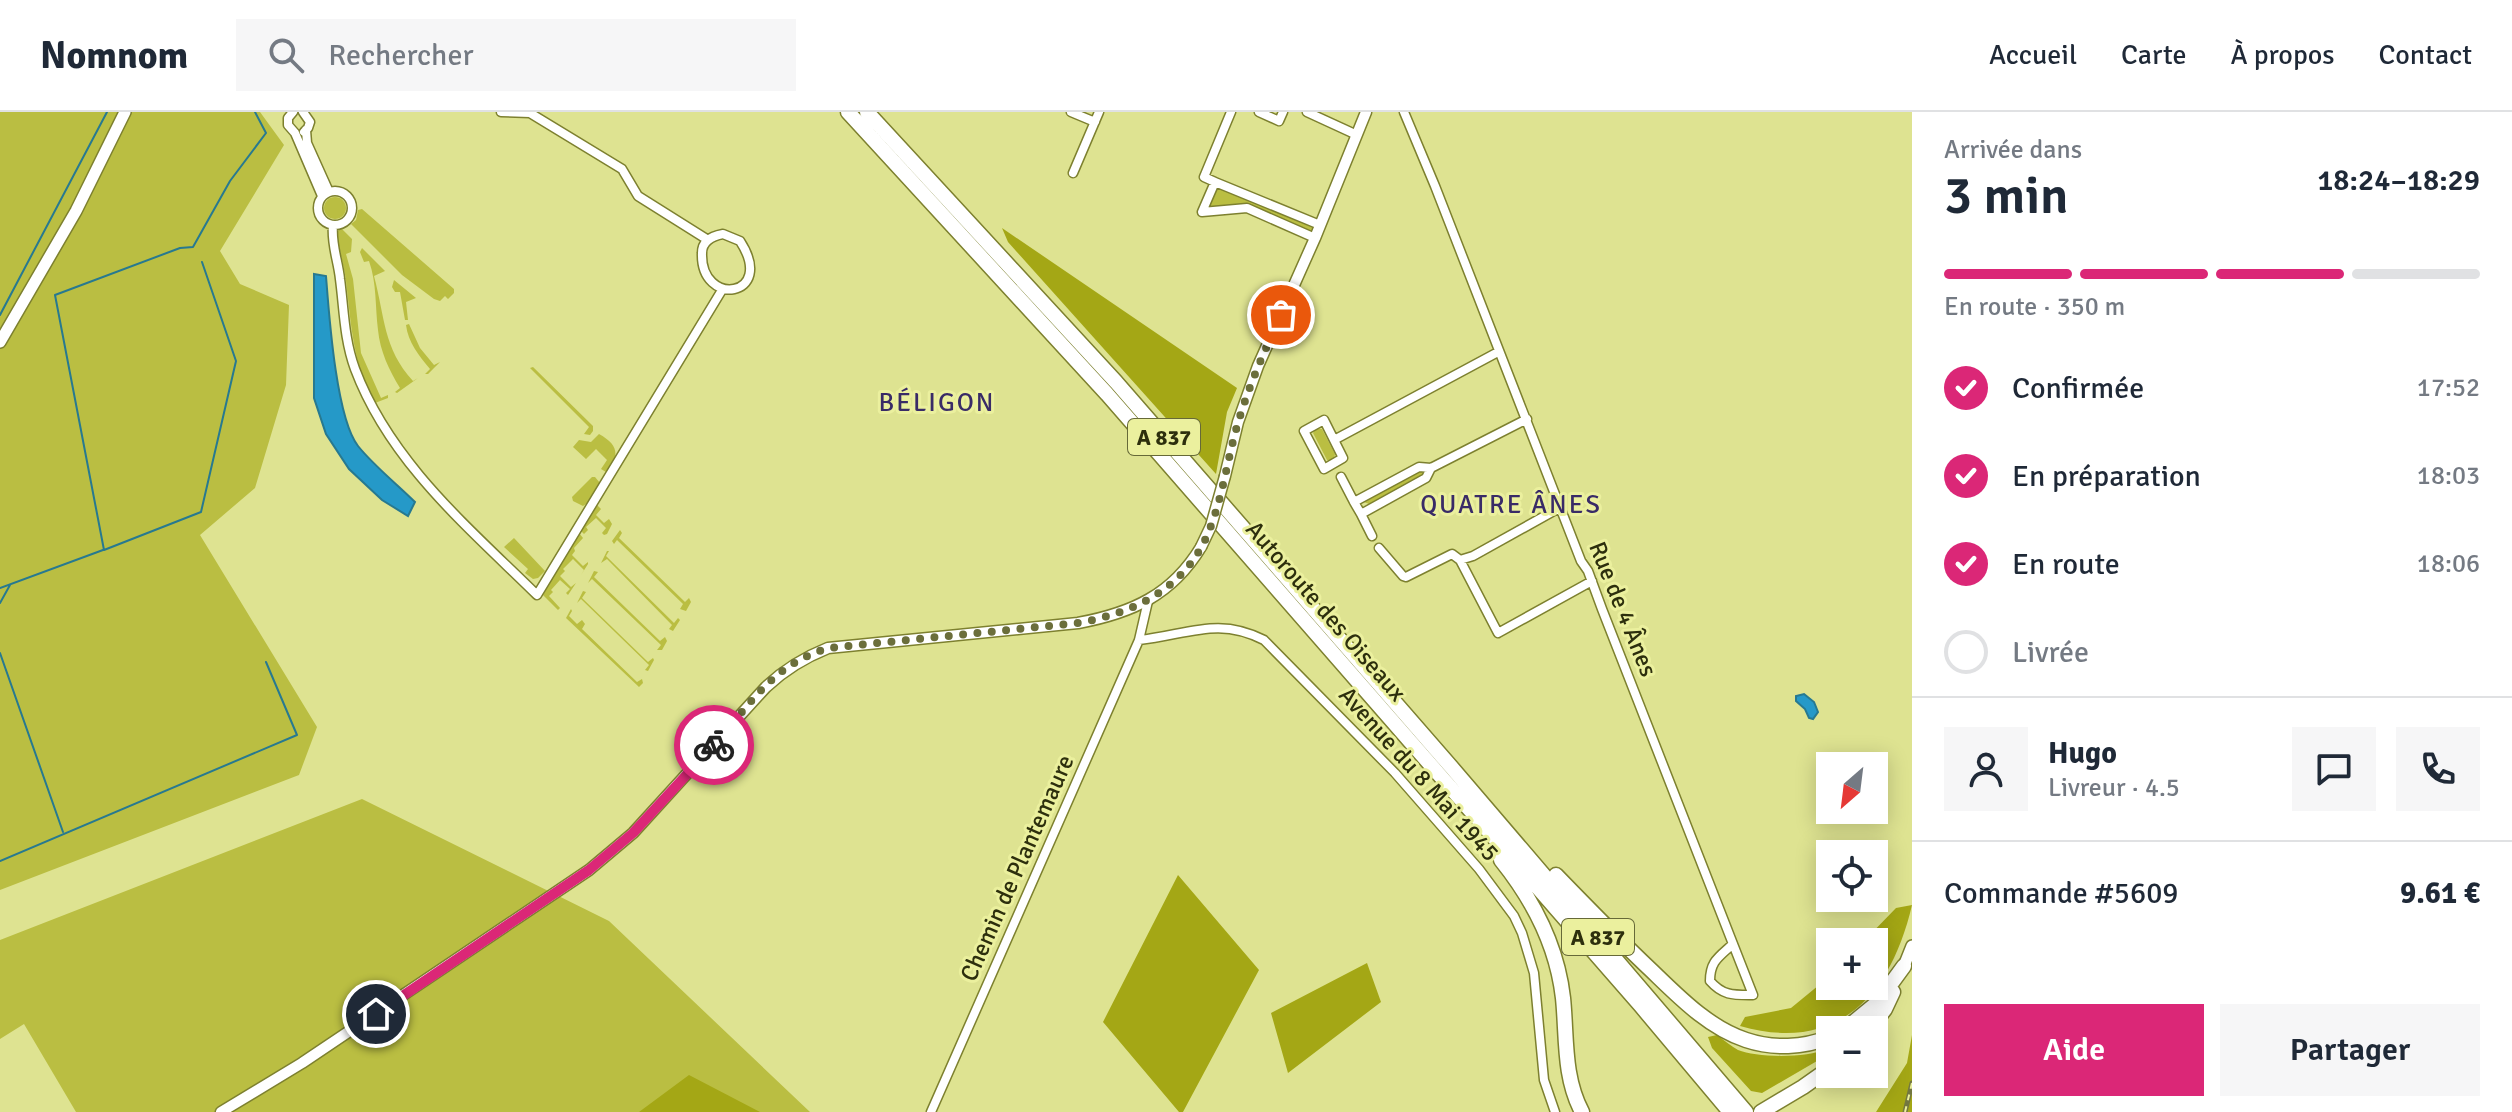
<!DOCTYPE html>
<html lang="fr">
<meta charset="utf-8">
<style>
:root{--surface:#fff;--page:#f6f6f7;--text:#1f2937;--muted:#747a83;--line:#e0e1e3;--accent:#db2777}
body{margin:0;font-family:Signika,sans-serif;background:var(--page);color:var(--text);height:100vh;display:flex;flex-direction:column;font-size:30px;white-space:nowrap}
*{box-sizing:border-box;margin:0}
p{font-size:26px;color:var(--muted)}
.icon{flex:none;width:44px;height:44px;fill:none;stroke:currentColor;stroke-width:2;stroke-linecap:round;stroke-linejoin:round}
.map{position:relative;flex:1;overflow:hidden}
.sheet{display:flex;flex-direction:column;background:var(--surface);width:600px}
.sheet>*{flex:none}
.needle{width:52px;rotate:208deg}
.fabs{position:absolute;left:1816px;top:640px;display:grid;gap:16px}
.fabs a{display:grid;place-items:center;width:72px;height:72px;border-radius:0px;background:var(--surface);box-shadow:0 4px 20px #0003;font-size:40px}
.pin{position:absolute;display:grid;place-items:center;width:68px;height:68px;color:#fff;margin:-34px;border:4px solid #fff;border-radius:50%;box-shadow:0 2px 8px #0007}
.courier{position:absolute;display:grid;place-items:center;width:80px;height:80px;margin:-40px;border:6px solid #db2777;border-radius:50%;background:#fff;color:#222;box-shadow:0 2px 10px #0007}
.summary em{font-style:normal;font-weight:600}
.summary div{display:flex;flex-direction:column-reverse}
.summary{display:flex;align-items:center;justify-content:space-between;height:136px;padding:0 32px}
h1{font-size:52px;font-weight:600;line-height:60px}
.bar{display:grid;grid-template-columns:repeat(4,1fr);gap:12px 8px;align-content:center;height:96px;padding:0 32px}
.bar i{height:10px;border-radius:6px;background:var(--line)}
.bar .current{background:var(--accent)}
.bar p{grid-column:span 4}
.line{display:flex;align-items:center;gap:20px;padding:0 32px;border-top:2px solid var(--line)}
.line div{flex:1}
.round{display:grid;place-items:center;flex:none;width:84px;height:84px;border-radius:0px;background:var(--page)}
ol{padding:0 32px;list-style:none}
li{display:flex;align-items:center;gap:24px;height:88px}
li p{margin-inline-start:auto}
li .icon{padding:8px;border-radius:50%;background:var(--accent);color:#fff;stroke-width:4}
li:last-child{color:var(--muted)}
li i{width:44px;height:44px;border:4px solid var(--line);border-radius:50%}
.button{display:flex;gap:16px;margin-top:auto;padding:16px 32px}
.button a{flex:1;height:92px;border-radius:0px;background:var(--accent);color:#fff;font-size:32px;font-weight:600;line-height:92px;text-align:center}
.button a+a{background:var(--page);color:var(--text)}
header{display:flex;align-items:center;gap:48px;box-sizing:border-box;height:112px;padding:0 40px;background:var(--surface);border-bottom:2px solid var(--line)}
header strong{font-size:38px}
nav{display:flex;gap:44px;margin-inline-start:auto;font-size:28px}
.search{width:560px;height:72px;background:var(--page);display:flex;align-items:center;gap:20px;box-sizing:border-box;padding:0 28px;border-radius:0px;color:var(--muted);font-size:30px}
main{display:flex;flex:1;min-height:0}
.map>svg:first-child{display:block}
.green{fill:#babe42}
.forest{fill:#a4a715}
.water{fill:#2599c8;stroke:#277990;stroke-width:2}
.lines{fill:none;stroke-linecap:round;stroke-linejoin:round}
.stream{stroke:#277990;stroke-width:2}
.minor-casing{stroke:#7d802f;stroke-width:11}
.tertiary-casing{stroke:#7d802f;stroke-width:13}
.secondary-casing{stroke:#7d802f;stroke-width:14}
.motorway-casing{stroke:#7d802f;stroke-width:17}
.minor{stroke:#fff;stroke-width:8}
.tertiary{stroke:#fff;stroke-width:10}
.secondary{stroke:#fff;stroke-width:11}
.motorway{stroke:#fff;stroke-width:14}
.rail-casing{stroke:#737741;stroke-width:5}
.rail{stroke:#ebf09e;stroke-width:2;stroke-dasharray:6;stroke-linecap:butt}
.tertiary-bridge-casing{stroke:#7d802f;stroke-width:13;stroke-linecap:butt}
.tertiary-bridge{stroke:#fff;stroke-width:10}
.done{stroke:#6b6e3b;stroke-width:8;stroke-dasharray:0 14.4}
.route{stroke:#db2777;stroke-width:10}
.labels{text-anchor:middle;stroke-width:6;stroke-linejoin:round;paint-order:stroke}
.shield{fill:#ebf09e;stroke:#666938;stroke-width:2}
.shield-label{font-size:22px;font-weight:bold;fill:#2d2f0d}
.street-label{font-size:24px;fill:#2d2f0d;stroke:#ebf09e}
.neighbourhood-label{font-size:26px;letter-spacing:2px;fill:#392b67;stroke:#ebf09e}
</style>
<header>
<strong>Nomnom</strong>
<div class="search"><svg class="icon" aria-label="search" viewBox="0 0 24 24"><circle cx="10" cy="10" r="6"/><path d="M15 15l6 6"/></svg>Rechercher</div>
<nav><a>Accueil</a><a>Carte</a><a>À propos</a><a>Contact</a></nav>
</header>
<main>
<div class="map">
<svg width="1912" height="1000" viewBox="0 0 1912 1000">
<rect width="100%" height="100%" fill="#dee391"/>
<path class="green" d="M0 0H260L284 33 220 139 240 172 289 193 286 273 255 376 200 423 317 615 299 663 0 778Z
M1215 70 1320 113 1315 126 1247 96 1202 100Z
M324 96a11 11 0 1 1 22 0a11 11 0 1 1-22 0Z
M362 97 454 177V181L448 187 445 184 440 189 434 187 402 163 351 112 356 108 358 98Z
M342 117 352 127 351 140 346 142 353 167 361 241 381 286 388 283V286L375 291C353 254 351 211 346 169 344 152 338 136 337 119Z
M362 136 385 159 374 164C385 205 383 236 413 269L418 266 397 281 395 280 400 276C389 258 380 239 378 218 375 194 377 172 369 149L364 150 360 140Z
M394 168 416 186 406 190 408 208H405L400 180H395L392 175Z
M409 212 420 236 434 253 440 250 428 262H425L430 257C419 244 408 230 406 213Z
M533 255 593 314V319L590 323 584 322 589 315 530 256Z
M1316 316 1322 317 1335 342 1334 347 1330 349 1327 348 1313 321Z
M599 322C619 333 620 344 606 360L601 357 607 348 596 337 586 347 573 335 579 328 591 330Z
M1421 359 1423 361 1422 364 1369 392 1364 390 1365 388Z
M592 365H595L600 371 589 390 583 394 573 389 572 385Z
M597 393 601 397 596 403 604 411 609 407 612 412 607 422 604 423 602 421 606 416 596 406 586 415 588 418 584 422 580 418Z
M620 418 622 421 619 426 685 490 689 486 691 490 686 499 680 497 683 492 617 428 614 432 612 429Z
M579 421 583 426 574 436 575 439 572 443 583 454 588 450V452L581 463 584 458 573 447 563 457 565 459 560 464 571 475 576 471 568 483 566 481 570 477 560 468 551 478 553 480 549 484 560 496 558 498 543 483Z
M514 426 545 459 538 466 533 467 525 461 528 457 504 435Z
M607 439H609L606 444 674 511 678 506 680 508 673 519 669 517 672 513 607 447 601 451Z
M594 459 598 460 594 465 660 529 665 525 667 529 662 538H657L661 533 592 467 588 471Z
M583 479 586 480 582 486 648 550 653 546 654 548 648 559 645 558 649 553 581 487 577 491Z
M571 497 572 499 569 504 577 512 582 508 585 512 582 517 637 570 642 567 643 571 639 575 566 506Z
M362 687 609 809 810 1000H76L24 912 0 927V828Z"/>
<path class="forest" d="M1002 116 1237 276 1227 300 1216 362 1008 130Z
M1178 763 1259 858 1183 1000H1179L1103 910Z
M1912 793C1891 883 1838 942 1740 914L1745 905 1791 896 1830 864V874H1874V830H1863L1896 796Z
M1367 851 1381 890 1288 961 1271 901Z
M1717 923C1724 928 1731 934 1738 938 1757 946 1808 946 1826 937L1829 942 1762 981 1751 979 1712 936 1708 925Z
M1912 923V1000H1876L1907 951Z
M689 963 760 1000H639Z"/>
<path class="water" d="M314 162 326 164C329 202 336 306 358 334 374 354 397 372 415 390L408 404 382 388 349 357 326 322 314 286Z
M1804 582 1814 590 1818 600 1813 607 1809 606 1805 597 1796 589V584Z"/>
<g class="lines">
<path class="stream" d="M202 150 236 249 201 400 104 438 55 183 180 136 193 135 230 69 266 21 255 0
M0 203 107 0
M0 476 103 438
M0 491 10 473
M0 541 63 720
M0 749 297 623 266 550"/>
<g class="minor-casing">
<path id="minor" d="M293 0 288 6V13L295 21 322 84
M303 0 310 10 308 16 304 20
M501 0 530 1 622 57 638 84 708 128
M1071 0 1095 10
M1259 0 1279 9 1283 0
M1307 0 1357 23
M1404 0 1435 74 1581 449 1588 459 1602 497 1733 832 1753 883C1734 883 1723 884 1710 869 1710 849 1719 845 1733 832
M306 18 307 31 329 80
M1073 61 1099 0
M1215 70 1204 65 1231 0
M318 96a17 17 0 1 1 34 0a17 17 0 1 1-34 0Z
M333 113C331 132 338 148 340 167 344 197 344 227 355 257 390 350 468 415 537 483L722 178
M723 122 740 129C777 186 700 196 702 141 702 129 712 124 723 122Z
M1315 126 1247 96 1202 100 1215 70 1320 113
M1334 328 1343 346 1324 357 1304 319 1324 308 1334 328 1498 240
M1431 356 1426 366 1361 402 1354 390 1419 355 1431 356 1527 307
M1341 365 1354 390
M1361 402 1372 424
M1379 436 1403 464 1406 465 1452 442 1460 448 1473 444 1561 395
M1460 448 1498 521 1592 469
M1139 528C1187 523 1218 504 1264 528L1395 661 1479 757 1514 804 1522 821 1534 861 1544 968 1555 1000
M931 1000 1139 528 1148 489"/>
</g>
<g class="tertiary-casing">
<path id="tertiary" d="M1225 364 1238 310 1258 254 1315 126 1366 0
M221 1000 302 951 589 758 633 721 766 575C785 557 803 546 828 536L1078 511C1132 501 1172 483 1201 435"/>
</g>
<g class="secondary-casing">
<path id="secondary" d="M0 230 76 99 125 0
M1904 854 1912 834"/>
</g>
<g class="motorway-casing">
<path id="motorway" d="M848 0 1107 282 1641 894 1730 1000
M867 0 1116 270 1453 657 1746 1000
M1501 748C1534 789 1557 833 1563 886 1567 925 1563 964 1582 1000
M1556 763C1587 795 1619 828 1652 859 1679 885 1709 916 1746 928 1773 937 1803 936 1830 925
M1844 918 1877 891 1904 854
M1869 918 1885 897 1893 880
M1761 1000 1803 975 1830 956"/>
</g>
<use href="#minor" class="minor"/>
<use href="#tertiary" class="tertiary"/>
<use href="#secondary" class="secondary"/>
<use href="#motorway" class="motorway"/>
<g class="rail-casing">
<path id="rail" d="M1905 1000 1912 971"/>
</g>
<use href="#rail" class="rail"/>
<g class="tertiary-bridge-casing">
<path id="tertiary-bridge" d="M1201 435 1211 414 1225 364"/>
</g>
<use href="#tertiary-bridge" class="tertiary-bridge"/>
</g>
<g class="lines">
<path class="done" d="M714 633C737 607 760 574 788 555 801 546 814 541 828 536L1078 511C1139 500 1191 473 1212 411 1224 378 1228 344 1238 311 1249 273 1265 238 1281 203"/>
<path class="route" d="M376 902 589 758 633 721 714 633"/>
</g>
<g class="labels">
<g class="shield">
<rect x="1128" y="307" width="72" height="36" rx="6"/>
<rect x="1562" y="807" width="72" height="36" rx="6"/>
</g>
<g class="shield-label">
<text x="1164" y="333">A 837</text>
<text x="1598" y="833">A 837</text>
</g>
<g class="street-label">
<text transform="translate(1623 497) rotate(68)" y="8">Rue de 4 Ânes</text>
<text transform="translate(1326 499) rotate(49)" y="8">Autoroute des Oiseaux</text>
<text transform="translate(1419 662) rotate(48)" y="8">Avenue du 8 Mai 1945</text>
<text transform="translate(1017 756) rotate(-66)" y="8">Chemin de Plantemaure</text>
</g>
<g class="neighbourhood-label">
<text x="937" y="299">BÉLIGON</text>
<text x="1511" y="401">QUATRE ÂNES</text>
</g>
</g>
</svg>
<div class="fabs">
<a><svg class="needle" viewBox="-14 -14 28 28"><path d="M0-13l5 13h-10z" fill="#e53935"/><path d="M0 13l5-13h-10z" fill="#747a83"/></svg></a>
<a><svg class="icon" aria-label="locate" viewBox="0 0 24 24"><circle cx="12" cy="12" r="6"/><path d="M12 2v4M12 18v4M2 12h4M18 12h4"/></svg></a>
<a>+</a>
<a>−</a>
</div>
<div class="pin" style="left:1281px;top:203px;background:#ea580c"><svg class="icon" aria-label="bag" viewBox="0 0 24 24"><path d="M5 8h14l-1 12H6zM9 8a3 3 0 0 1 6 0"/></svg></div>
<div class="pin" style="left:376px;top:902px;background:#1f2937"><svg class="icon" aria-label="home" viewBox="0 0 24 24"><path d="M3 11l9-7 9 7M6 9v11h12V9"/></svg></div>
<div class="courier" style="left:714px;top:633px"><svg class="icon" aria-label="bike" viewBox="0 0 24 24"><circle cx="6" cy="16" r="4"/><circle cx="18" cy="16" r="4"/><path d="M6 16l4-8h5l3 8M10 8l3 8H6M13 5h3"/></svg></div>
</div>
<section class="sheet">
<div class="summary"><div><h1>3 min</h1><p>Arrivée dans</p></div><em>18:24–18:29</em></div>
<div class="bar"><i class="current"></i><i class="current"></i><i class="current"></i><i></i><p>En route · 350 m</p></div>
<ol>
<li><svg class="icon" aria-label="check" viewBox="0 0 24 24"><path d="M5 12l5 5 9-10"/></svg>Confirmée<p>17:52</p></li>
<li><svg class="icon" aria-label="check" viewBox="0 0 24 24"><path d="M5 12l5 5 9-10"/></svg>En préparation<p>18:03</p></li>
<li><svg class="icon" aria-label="check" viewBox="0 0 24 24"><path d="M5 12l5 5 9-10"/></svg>En route<p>18:06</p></li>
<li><i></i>Livrée</li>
</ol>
<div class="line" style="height:144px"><a class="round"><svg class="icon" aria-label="person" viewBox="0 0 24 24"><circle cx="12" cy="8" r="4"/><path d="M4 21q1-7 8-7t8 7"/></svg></a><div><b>Hugo</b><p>Livreur · 4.5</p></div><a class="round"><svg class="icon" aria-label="chat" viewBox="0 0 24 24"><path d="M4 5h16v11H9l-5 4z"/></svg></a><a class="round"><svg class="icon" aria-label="phone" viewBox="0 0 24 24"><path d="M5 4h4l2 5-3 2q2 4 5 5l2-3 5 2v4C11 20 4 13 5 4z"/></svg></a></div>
<div class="line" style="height:104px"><div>Commande #5609</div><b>9.61 €</b></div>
<div class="button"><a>Aide</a><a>Partager</a></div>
</section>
</main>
